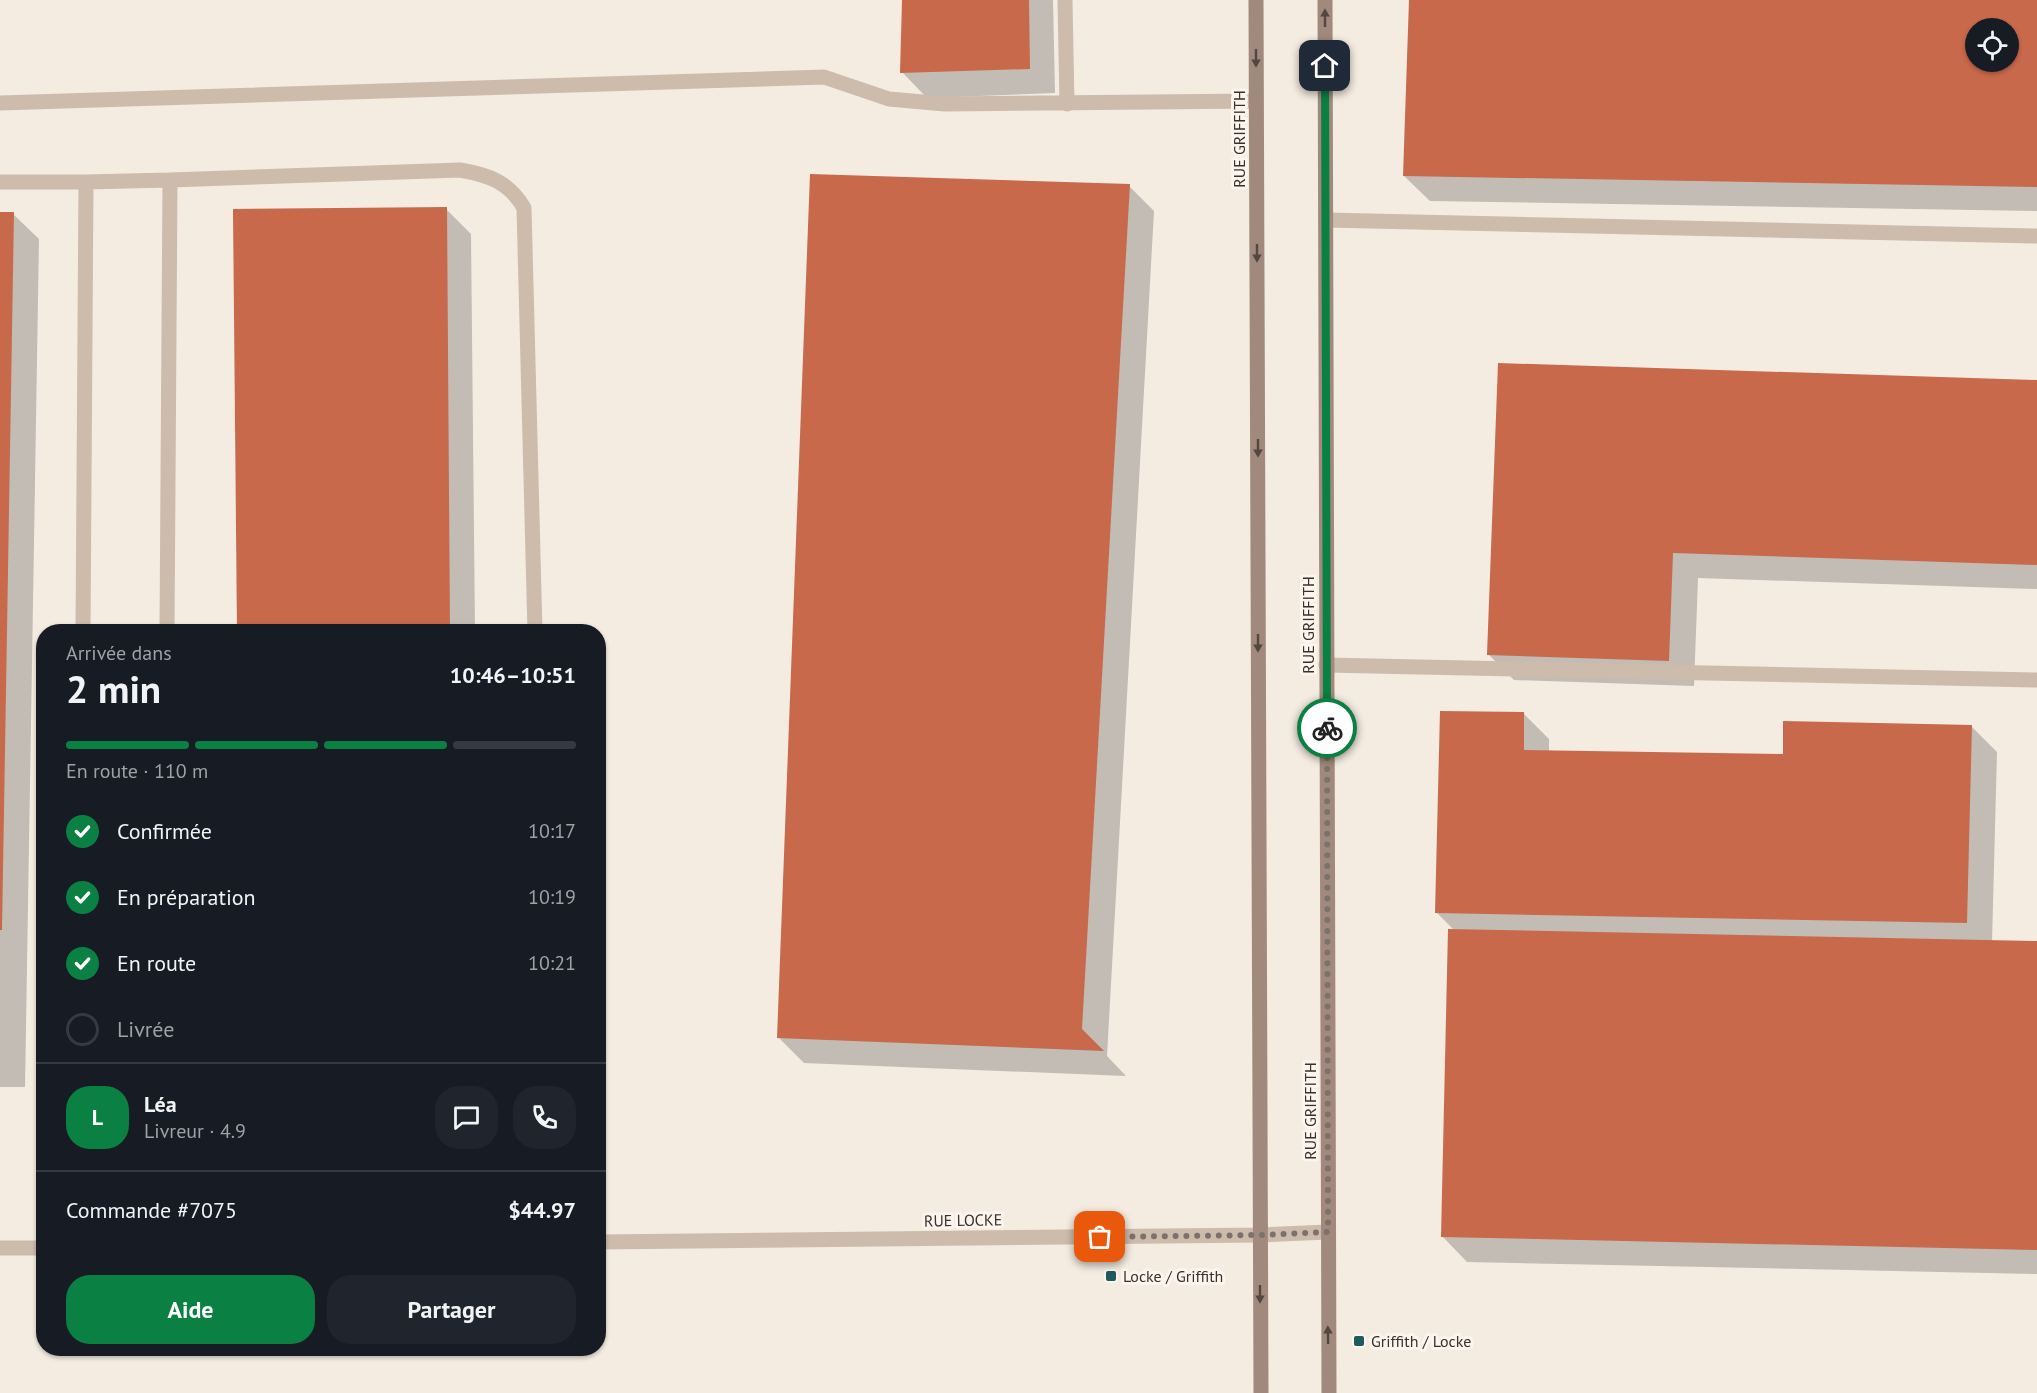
<!DOCTYPE html>
<html lang="fr">
<meta charset="utf-8">
<style>
:root{--surface:#171b24;--page:#20242c;--text:#f1f3f6;--muted:#9ea1a6;--line:#363941;--accent:#0b8043}
body{margin:0;font-family:"PT Sans",sans-serif;background:var(--page);color:var(--text);height:100vh;display:flex;flex-direction:column;font-size:22px;white-space:nowrap}
*{box-sizing:border-box;margin:0}
p{font-size:20px;color:var(--muted)}
.icon{flex:none;width:33px;height:33px;fill:none;stroke:currentColor;stroke-width:2;stroke-linecap:round;stroke-linejoin:round}
.map{position:relative;flex:1;overflow:hidden}
.panel{position:absolute;left:36px;top:624px;width:570px;height:732px;display:flex;flex-direction:column;background:var(--surface);border-radius:24px;box-shadow:0 2px 4px #0004}
.panel>*{flex:none}
.controls{position:absolute;left:1965px;top:18px;display:grid;gap:12px}
.controls a{display:grid;place-items:center;width:54px;height:54px;border-radius:50%;background:var(--surface);box-shadow:0 2px 4px #0004;font-size:30px}
.pin{position:absolute;display:grid;place-items:center;width:51px;height:51px;color:#fff;margin:-26px;border-radius:12px;box-shadow:0 3px 9px #0006}
.courier{position:absolute;display:grid;place-items:center;width:60px;height:60px;margin:-30px;border:4px solid #0b8043;border-radius:50%;background:#fff;color:#222;box-shadow:0 2px 8px #0007}
.overview em{font-style:normal;font-weight:600}
.overview div{display:flex;flex-direction:column-reverse}
.overview{display:flex;align-items:center;justify-content:space-between;height:102px;padding:0 30px}
h1{font-size:39px;font-weight:600;line-height:45px}
.bar{display:grid;grid-template-columns:repeat(4,1fr);gap:9px 6px;align-content:center;height:72px;padding:0 30px}
.bar i{height:8px;border-radius:4px;background:var(--line)}
.bar .selected{background:var(--accent)}
.bar p{grid-column:span 4}
.line{display:flex;align-items:center;gap:15px;padding:0 30px;border-top:2px solid var(--line)}
.line div{flex:1}
.round{display:grid;place-items:center;flex:none;width:63px;height:63px;border-radius:24px;background:var(--page)}
ol{padding:0 30px;list-style:none}
li{display:flex;align-items:center;gap:18px;height:66px}
li p{margin-inline-start:auto}
li .icon{padding:6px;border-radius:50%;background:var(--accent);color:#fff;stroke-width:4}
li:last-child{color:var(--muted)}
li i{width:33px;height:33px;border:3px solid var(--line);border-radius:50%}
.button{display:flex;gap:12px;margin-top:auto;padding:12px 30px}
.button a{flex:1;height:69px;border-radius:24px;background:var(--accent);color:#fff;font-size:24px;font-weight:600;line-height:69px;text-align:center}
.button a+a{background:var(--page);color:var(--text)}
.map>svg:first-child{display:block}
.shadow{fill:#0003;fill-rule:evenodd}
.building{fill:#c8694b;fill-rule:evenodd}
.lines{fill:none;stroke-linecap:round;stroke-linejoin:round}
.lane{stroke:#cdbbac;stroke-width:15}
.street{stroke:#cdbbac;stroke-width:15}
.secondary{stroke:#a18a7d;stroke-width:15}
.oneway{fill:#544640}
.done{stroke:#7c716b;stroke-width:6;stroke-dasharray:0 10.8}
.route{stroke:#0b8043;stroke-width:8}
.poi-dot{fill:#1f5a5e;stroke:#fbf5ee;stroke-width:2}
.labels{text-anchor:middle;stroke-width:6;stroke-linejoin:round;paint-order:stroke}
.street-label{font-size:16px;fill:#3b302b;stroke:#fbf5ee}
.poi-label{font-size:16px;fill:#3b302b;stroke:#fbf5ee;text-anchor:start}
</style>
<div class="map">
<svg width="2037" height="1393" viewBox="0 0 2037 1393">
<rect width="100%" height="100%" fill="#f4ebe1"/>
<path class="shadow" d="M904 0H1053L1055 93 927 98 902 72Z
M1410 0H2037V211L1430 201 1404 176ZM1976 28H2008V62H1976Z
M1129 186 1154 211 1107 1056 1126 1076 804 1063 778 1037Z
M446 209 471 234 475 632H238Z
M0 214H13L39 239 25 1087H0Z
M1499 364 2037 382V589L1698 578 1694 686 1514 680 1488 654Z
M1524 714 1549 739V752L1784 756 1971 726 1997 752 1992 942 2037 943V1274L1467 1262 1442 1236 1455 931 1436 912Z"/>
<path class="building" d="M902 0H1029L1030 69 900 73Z
M1409 0H2037V187L1403 176ZM1976 28H2008V62H1976Z
M810 174 1130 184 1082 1029 1104 1051 777 1038Z
M447 207 450 632H237L233 209Z
M0 212H14L2 930H0Z
M1498 363 2037 380V565L1673 553 1669 661 1487 655Z
M1440 711 1524 712V750L1783 754V721L1972 725 1967 923 1435 913Z
M1448 929 2037 941V1250L1441 1237Z"/>
<g class="lines">
<path class="lane" d="M1065 0 1067 104
M0 103 824 77 889 99 945 104 1256 101
M0 182H86L83 632
M86 182 170 180
M1326 220 2037 236
M167 632 170 180 460 170C489 175 509 182 524 208L535 632
M1326 665 2037 680"/>
<path class="street" d="M598 1242 1260 1235 1328 1232
M0 1248H44"/>
<path class="secondary" d="M1256 0 1261 1393
M1325 0 1329 1393"/>
</g>
<defs><path id="oneway-solid" d="M-6-.8H1V-3.2L6.5 0L1 3.2V.8H-6Z" transform="scale(1.5)"/></defs>
<g class="oneway">
<use href="#oneway-solid" transform="translate(1325 18) rotate(-90)"/>
<use href="#oneway-solid" transform="translate(1256 58) rotate(90)"/>
<use href="#oneway-solid" transform="translate(1257 253) rotate(90)"/>
<use href="#oneway-solid" transform="translate(1258 448) rotate(90)"/>
<use href="#oneway-solid" transform="translate(1258 643) rotate(90)"/>
<use href="#oneway-solid" transform="translate(1260 1294) rotate(90)"/>
<use href="#oneway-solid" transform="translate(1328 1335) rotate(-91)"/>
</g>
<g class="lines">
<path class="done" d="M1100 1237 1260 1235 1328 1232 1327 728"/>
<path class="route" d="M1325 66 1327 728"/>
</g>
<g class="poi-dot">
<rect x="1105" y="1270" width="12" height="12" rx="3"/>
<rect x="1353" y="1335" width="12" height="12" rx="3"/>
</g>
<g class="labels">
<g class="street-label">
<text transform="translate(1239 139) rotate(-90)" y="6">RUE GRIFFITH</text>
<text transform="translate(1308 625) rotate(-90)" y="6">RUE GRIFFITH</text>
<text transform="translate(1310 1111) rotate(-90)" y="6">RUE GRIFFITH</text>
<text transform="translate(963 1220) rotate(-1)" y="6">RUE LOCKE</text>
</g>
<g class="poi-label">
<text x="1123" y="1282">Locke / Griffith</text>
<text x="1371" y="1347">Griffith / Locke</text>
</g>
</g>
</svg>
<div class="controls">
<a><svg class="icon" aria-label="locate" viewBox="0 0 24 24"><circle cx="12" cy="12" r="6"/><path d="M12 2v4M12 18v4M2 12h4M18 12h4"/></svg></a>
</div>
<div class="pin" style="left:1100px;top:1237px;background:#ea580c"><svg class="icon" aria-label="bag" viewBox="0 0 24 24"><path d="M5 8h14l-1 12H6zM9 8a3 3 0 0 1 6 0"/></svg></div>
<div class="pin" style="left:1325px;top:66px;background:#1f2937"><svg class="icon" aria-label="home" viewBox="0 0 24 24"><path d="M3 11l9-7 9 7M6 9v11h12V9"/></svg></div>
<div class="courier" style="left:1327px;top:728px"><svg class="icon" aria-label="bike" viewBox="0 0 24 24"><circle cx="6" cy="16" r="4"/><circle cx="18" cy="16" r="4"/><path d="M6 16l4-8h5l3 8M10 8l3 8H6M13 5h3"/></svg></div>
<section class="panel">
<div class="overview"><div><h1>2 min</h1><p>Arrivée dans</p></div><em>10:46–10:51</em></div>
<div class="bar"><i class="selected"></i><i class="selected"></i><i class="selected"></i><i></i><p>En route · 110 m</p></div>
<ol>
<li><svg class="icon" aria-label="check" viewBox="0 0 24 24"><path d="M5 12l5 5 9-10"/></svg>Confirmée<p>10:17</p></li>
<li><svg class="icon" aria-label="check" viewBox="0 0 24 24"><path d="M5 12l5 5 9-10"/></svg>En préparation<p>10:19</p></li>
<li><svg class="icon" aria-label="check" viewBox="0 0 24 24"><path d="M5 12l5 5 9-10"/></svg>En route<p>10:21</p></li>
<li><i></i>Livrée</li>
</ol>
<div class="line" style="height:108px"><b class="round" style="background:var(--accent);color:#fff">L</b><div><b>Léa</b><p>Livreur · 4.9</p></div><a class="round"><svg class="icon" aria-label="chat" viewBox="0 0 24 24"><path d="M4 5h16v11H9l-5 4z"/></svg></a><a class="round"><svg class="icon" aria-label="phone" viewBox="0 0 24 24"><path d="M5 4h4l2 5-3 2q2 4 5 5l2-3 5 2v4C11 20 4 13 5 4z"/></svg></a></div>
<div class="line" style="height:78px"><div>Commande #7075</div><b>$44.97</b></div>
<div class="button"><a>Aide</a><a>Partager</a></div>
</section>
</div>
